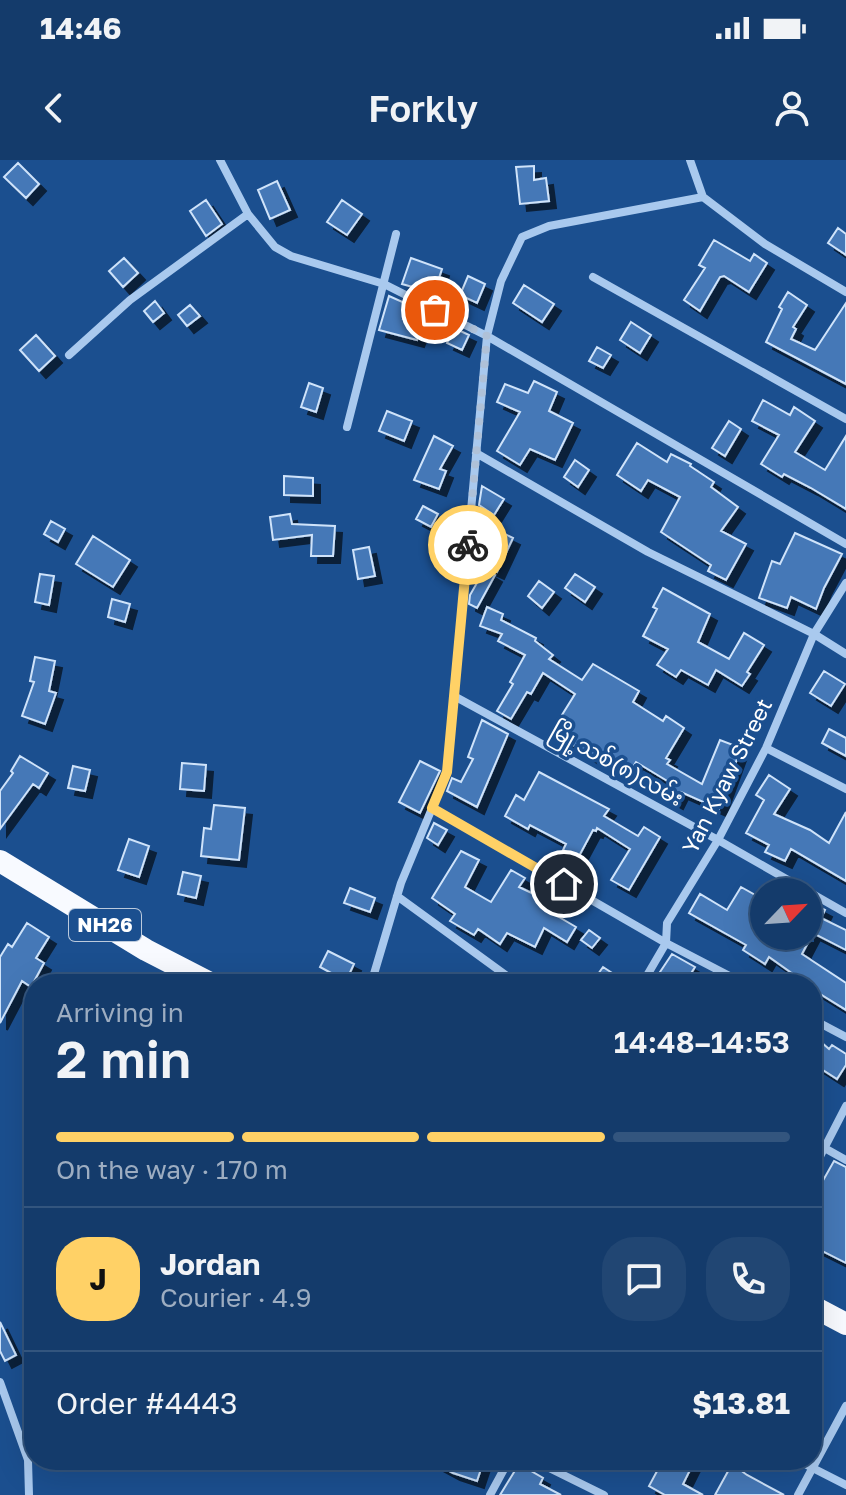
<!DOCTYPE html>
<meta charset="utf-8">
<style>
:root{--surface:#143b6b;--page:#214673;--text:#f1f3f6;--muted:#9dadc1;--line:#33557e;--accent:#ffd166}
body{margin:0;font-family:"Golos Text","Noto Sans Myanmar",sans-serif;background:var(--page);color:var(--text);height:100vh;display:flex;flex-direction:column;font-size:30px;white-space:nowrap}
*{box-sizing:border-box;margin:0}
p{font-size:26px;color:var(--muted)}
.icon{flex:none;width:44px;height:44px;fill:none;stroke:currentColor;stroke-width:2;stroke-linecap:round;stroke-linejoin:round}
.map{position:relative;flex:1;overflow:hidden}
.drawer{position:absolute;left:24px;top:814px;width:798px;height:496px;display:flex;flex-direction:column;background:var(--surface);border-radius:32px;box-shadow:0 8px 32px #0002,0 0 0 2px var(--line)}
.drawer>*{flex:none}
.needle{width:52px;rotate:65deg}
.tools{position:absolute;left:750px;top:718px;display:grid;gap:16px}
.tools a{display:grid;place-items:center;width:72px;height:72px;border-radius:50%;background:var(--surface);box-shadow:0 8px 32px #0002,0 0 0 2px var(--line);font-size:40px}
.pin{position:absolute;display:grid;place-items:center;width:68px;height:68px;color:#fff;margin:-34px;border:4px solid #fff;border-radius:50%;box-shadow:0 2px 8px #0007}
.courier{position:absolute;display:grid;place-items:center;width:80px;height:80px;margin:-40px;border:6px solid #ffd166;border-radius:50%;background:#fff;color:#222;box-shadow:0 2px 10px #0007}
.head em{font-style:normal;font-weight:600}
.head div{display:flex;flex-direction:column-reverse}
.head{display:flex;align-items:center;justify-content:space-between;height:136px;padding:0 32px}
h1{font-size:52px;font-weight:600;line-height:60px}
.bar{display:grid;grid-template-columns:repeat(4,1fr);gap:12px 8px;align-content:center;height:96px;padding:0 32px}
.bar i{height:10px;border-radius:6px;background:var(--line)}
.bar .active{background:var(--accent)}
.bar p{grid-column:span 4}
.line{display:flex;align-items:center;gap:20px;padding:0 32px;border-top:2px solid var(--line)}
.line div{flex:1}
.round{display:grid;place-items:center;flex:none;width:84px;height:84px;border-radius:32px;background:var(--page)}
.status{display:flex;justify-content:space-between;align-items:center;height:56px;padding:0 40px;background:var(--surface);direction:ltr}
.status svg{height:22px;fill:currentColor}
header{display:flex;justify-content:space-between;align-items:center;height:104px;padding:0 32px;background:var(--surface);font-size:36px;font-weight:600}
.map>svg:first-child{display:block}
.building{fill:#4478b7;stroke:#cfe3fa;stroke-width:2;filter:url(#shadow)}
.lines{fill:none;stroke-linecap:round;stroke-linejoin:round}
.minor{stroke:#a9c9ee;stroke-width:8}
.trunk{stroke:#f8faff;stroke-width:22}
.done{stroke:#afc1d8;stroke-width:8;stroke-dasharray:0 14.4}
.route{stroke:#ffd166;stroke-width:10}
.labels{text-anchor:middle;stroke-width:7;stroke-linejoin:round;paint-order:stroke}
.shield{fill:#1b4f8f;stroke:#bbcadd;stroke-width:2}
.shield-label{font-size:20px;font-weight:bold;fill:#fff}
.street-label{font-size:22px;fill:#fff;stroke:#1b4f8f}
</style>
<div class="status"><b>14:46</b><svg viewBox="0 0 49 12"><path d="M0 12V9h3v3zM5 12V6h3v6zM10 12V3h3v9zM15 12V0h3v12zM26 1h20v11H26zM47 4h2v5h-2z"/></svg></div>
<header><svg class="icon" aria-label="back" viewBox="0 0 24 24"><path d="M15 5l-7 7 7 7"/></svg>Forkly<svg class="icon" aria-label="person" viewBox="0 0 24 24"><circle cx="12" cy="8" r="4"/><path d="M4 21q1-7 8-7t8 7"/></svg></header>
<div class="map">
<svg width="846" height="1335" viewBox="0 0 846 1335">
<defs>
<filter id="shadow"><feDropShadow dx="7" dy="7" stdDeviation="0" flood-color="#0009"/></filter>
</defs>
<rect width="100%" height="100%" fill="#1b4f8f"/>
<path class="building" d="M18 3 39 24 26 38 4 17Z
M534 6V20L546 18 549 41 520 44 516 7Z
M277 21 290 50 270 59 258 30Z
M206 40 222 64 206 76 190 51Z
M342 40 362 54 347 75 327 62Z
M838 68 846 74V95L828 83Z
M714 80 750 101 754 94 767 103 749 132 724 116 720 117 700 151 684 140 705 108 699 105Z
M124 98 138 113 123 127 109 111Z
M411 98 442 109 434 133 402 124Z
M468 116 485 124 477 143 460 135Z
M524 125 554 144 542 162 513 143Z
M788 132 807 145 793 167 796 169 791 179 815 190 846 143V224L766 182 782 149 779 147Z
M389 136 407 144 403 159 423 165 417 180 379 170Z
M155 141 164 153 153 162 144 151Z
M190 145 200 156 187 166 178 155Z
M631 162 651 175 640 193 620 180Z
M454 168 469 175 462 190 447 183Z
M36 175 55 196 39 211 20 190Z
M597 187 611 195 603 208 589 201Z
M534 221 557 232 549 251 573 263 555 300 530 289 520 305 497 291 520 252 497 242 505 224 528 233Z
M309 223 323 228 316 252 301 247Z
M763 240 790 255 794 247 815 261 795 292 825 310 846 276V349L811 328 784 314 782 317 761 304 779 275 752 261Z
M387 251 412 261 404 281 379 271Z
M729 261 741 269 725 296 712 288Z
M434 276 453 286 440 309 446 311 439 329 414 320Z
M637 283 667 302 671 294 691 304 690 306 714 322 711 327 738 347 721 371 746 384 726 420 708 411 711 405 661 372 680 337 648 320 641 331 617 315Z
M575 300 589 310 578 327 564 317Z
M284 316 313 318V336L284 335Z
M482 326 504 339 494 355 479 345Z
M423 346 438 354 431 367 416 359Z
M290 354 292 364 335 366 333 396H311L312 375 273 380 270 357Z
M51 361 65 369 58 382 44 374Z
M493 368 513 378 497 412 477 403Z
M795 373 842 394 824 428 816 449 791 437 787 448 759 438 772 401 780 404Z
M93 376 130 400 113 427 76 404Z
M369 387 375 416 358 419 353 390Z
M485 409 495 415 477 448 469 444 470 435Z
M40 414 54 416 49 445 35 442Z
M575 414 595 427 585 442 565 428Z
M539 421 554 432 542 448 528 436Z
M663 428 710 454 698 482 729 499 744 473 764 485 747 512 750 514 742 526 716 510 708 525 681 510 676 517 657 505 668 489 643 476 657 449 653 447Z
M112 439 130 444 125 462 108 457Z
M487 447 503 454 501 460 536 478 535 481 553 495 549 499 582 520 593 504 639 531 633 542 663 561 666 556 684 568 666 598 670 600 667 604 702 624 720 580 741 588 719 649 681 632 676 642 662 634 669 622 636 602 631 610 601 592 596 600 552 571 575 534 543 513 531 534 527 532 511 559 497 551 513 524 510 522 525 495 498 481 502 474 480 466Z
M35 497 55 501 49 531 56 533 45 564 22 556 34 522 30 521Z
M824 511 845 524 831 546 810 533Z
M482 560 508 574 477 647 447 631 452 618 461 622 473 599 468 597Z
M829 569 846 578V596L822 583Z
M20 596 48 613 39 628 33 624 0 669V631L13 613 11 611Z
M420 601 440 611 420 653 399 642Z
M182 603 206 605 204 631 180 629Z
M73 606 90 610 85 631 68 628Z
M539 612 609 649 604 656 638 676 644 667 660 677 629 730 611 720 630 689 597 668 596 671 593 670 578 698 563 690 566 684 530 665 528 669 505 656 516 635 524 640Z
M769 615 790 629 774 654 810 670 829 683 846 652V721L791 689 785 701 765 692 769 685 746 673 764 640 756 635Z
M214 645 245 648 239 700 201 696 204 668 211 669Z
M434 663 447 670 438 685 427 678Z
M129 679 149 686 139 717 118 710Z
M461 691 479 700 465 727 491 742 511 710 525 718 519 727 557 745 554 754 576 767 567 782 544 768 535 787 507 773 500 784 478 769 474 775 450 761 455 754 432 738Z
M183 712 201 716 196 738 178 734Z
M741 727 764 740V776H808V741L825 750 821 758 846 770V790L813 773 802 794 846 823V850L812 829V824H796L800 819 769 797 765 804 743 790 746 785 689 753 700 734 727 750Z
M350 728 375 738 370 752 344 743Z
M27 763 49 777 36 798 44 803 31 827 22 821 0 863V797L8 784 12 787Z
M589 770 600 778 592 788 581 780Z
M328 791 354 804 346 821 320 807Z
M672 794 695 807 690 815 705 824H652Z
M603 807 629 824H591Z
M812 874 829 889 832 885 846 894V905L837 919 812 903Z
M834 1001 846 1007V1103L812 1086V1040Z
M0 1162 16 1195 5 1201 0 1191Z
M429 1300H484L477 1321 453 1313Z
M663 1300H695L683 1324 703 1335H665L649 1326Z
M519 1304 543 1318 540 1324 561 1335H500Z
M732 1304 747 1315 784 1335H715Z"/>
<g class="lines">
<path class="minor" d="M220 0 248 54 275 87 291 96 384 124 487 176 846 384
M690 0 703 37 765 84 846 132
M593 117 846 259
M69 195 130 140 248 54
M347 267 396 74
M476 293 648 392 814 474 846 494
M454 536 718 680 846 753
M766 588 846 629
M432 648 666 783 745 824
M397 736 518 824
M371 824 401 723 447 612 487 176 501 121 522 77 549 66 703 37
M642 824 666 783 667 763 718 680 766 588 814 474 846 423
M812 859 846 877
M812 981 846 1000
M812 1012 846 946
M0 1222 28 1300 29 1335
M533 1300 604 1335
M797 1300 846 1325
M490 1335 509 1300
M798 1335 846 1246"/>
<path class="trunk" d="M0 701 146 790 212 824
M812 1146 846 1164"/>
</g>
<g class="lines">
<path class="done" d="M435 150 487 176 468 385"/>
<path class="route" d="M468 385 447 612 432 648 564 724"/>
</g>
<g class="labels">
<rect class="shield" x="69" y="749" width="72" height="32" rx="6"/>
<g class="shield-label">
<text x="105" y="772">NH26</text>
</g>
<g class="street-label">
<text transform="translate(617 604) rotate(29)" y="8">မြို့သစ်(၈)လမ်း</text>
<text transform="translate(727 616) rotate(-63)" y="8">Yan Kyaw Street</text>
</g>
</g>
</svg>
<div class="tools">
<a><svg class="needle" viewBox="-14 -14 28 28"><path d="M0-13l5 13h-10z" fill="#e53935"/><path d="M0 13l5-13h-10z" fill="#9dadc1"/></svg></a>
</div>
<div class="pin" style="left:435px;top:150px;background:#ea580c"><svg class="icon" aria-label="bag" viewBox="0 0 24 24"><path d="M5 8h14l-1 12H6zM9 8a3 3 0 0 1 6 0"/></svg></div>
<div class="pin" style="left:564px;top:724px;background:#1f2937"><svg class="icon" aria-label="home" viewBox="0 0 24 24"><path d="M3 11l9-7 9 7M6 9v11h12V9"/></svg></div>
<div class="courier" style="left:468px;top:385px"><svg class="icon" aria-label="bike" viewBox="0 0 24 24"><circle cx="6" cy="16" r="4"/><circle cx="18" cy="16" r="4"/><path d="M6 16l4-8h5l3 8M10 8l3 8H6M13 5h3"/></svg></div>
<section class="drawer">
<div class="head"><div><h1>2 min</h1><p>Arriving in</p></div><em>14:48–14:53</em></div>
<div class="bar"><i class="active"></i><i class="active"></i><i class="active"></i><i></i><p>On the way · 170 m</p></div>
<div class="line" style="height:144px"><b class="round" style="background:var(--accent);color:#111">J</b><div><b>Jordan</b><p>Courier · 4.9</p></div><a class="round"><svg class="icon" aria-label="chat" viewBox="0 0 24 24"><path d="M4 5h16v11H9l-5 4z"/></svg></a><a class="round"><svg class="icon" aria-label="phone" viewBox="0 0 24 24"><path d="M5 4h4l2 5-3 2q2 4 5 5l2-3 5 2v4C11 20 4 13 5 4z"/></svg></a></div>
<div class="line" style="height:104px"><div>Order #4443</div><b>$13.81</b></div>
</section>
</div>
